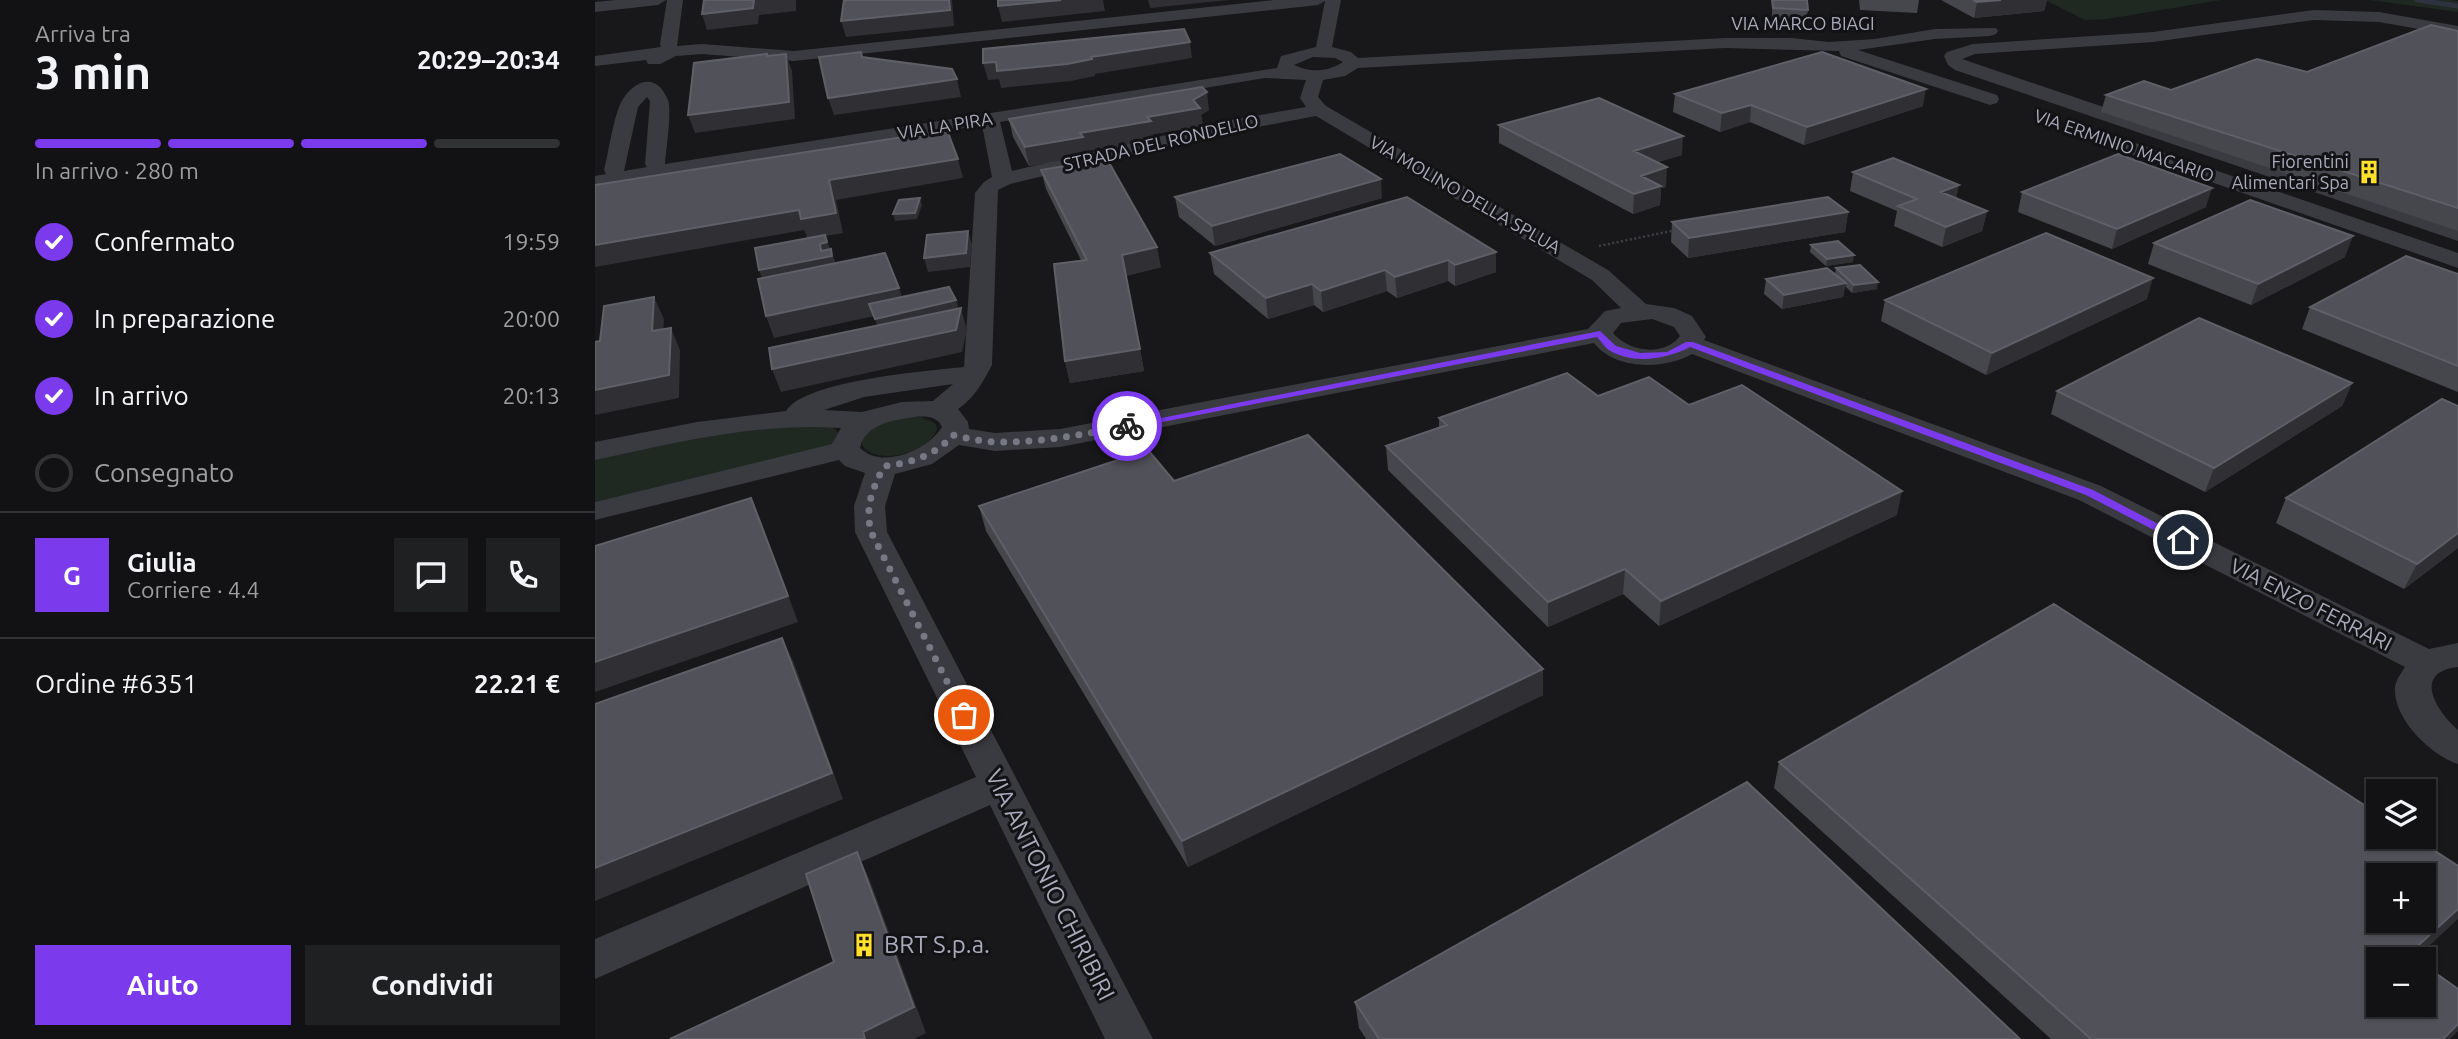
<!DOCTYPE html>
<html lang="it">
<meta charset="utf-8">
<style>
:root{--surface:#121214;--page:#1f2022;--text:#f1f3f6;--muted:#9c9ea0;--line:#313234;--accent:#7c3aed}
body{margin:0;font-family:Ubuntu,sans-serif;background:var(--page);color:var(--text);height:100vh;display:flex;flex-direction:column;font-size:26px;white-space:nowrap}
*{box-sizing:border-box;margin:0}
p{font-size:23px;color:var(--muted)}
.icon{flex:none;width:38px;height:38px;fill:none;stroke:currentColor;stroke-width:2;stroke-linecap:round;stroke-linejoin:round}
.map{position:relative;flex:1;overflow:hidden}
.sheet{display:flex;flex-direction:column;background:var(--surface);width:595px}
.sheet>*{flex:none}
.controls{position:absolute;left:1771px;top:779px;display:grid;gap:14px}
.controls a{display:grid;place-items:center;width:70px;height:70px;border-radius:0px;background:var(--surface);box-shadow:0 2px 5px #0004,0 0 0 2px var(--line);font-size:35px}
.pin{position:absolute;display:grid;place-items:center;width:60px;height:60px;color:#fff;margin:-30px;border:4px solid #fff;border-radius:50%;box-shadow:0 2px 7px #0007}
.courier{position:absolute;display:grid;place-items:center;width:70px;height:70px;margin:-35px;border:5px solid #7c3aed;border-radius:50%;background:#fff;color:#222;box-shadow:0 2px 9px #0007}
.head em{font-style:normal;font-weight:700}
.head div{display:flex;flex-direction:column-reverse}
.head{display:flex;align-items:center;justify-content:space-between;height:119px;padding:0 35px}
h1{font-size:46px;font-weight:700;line-height:52px}
.bar{display:grid;grid-template-columns:repeat(4,1fr);gap:10px 7px;align-content:center;height:84px;padding:0 35px}
.bar i{height:9px;border-radius:5px;background:var(--line)}
.bar .current{background:var(--accent)}
.bar p{grid-column:span 4}
.line{display:flex;align-items:center;gap:18px;padding:0 35px;border-top:2px solid var(--line)}
.line div{flex:1}
.round{display:grid;place-items:center;flex:none;width:74px;height:74px;border-radius:0px;background:var(--page)}
ol{padding:0 35px;list-style:none}
li{display:flex;align-items:center;gap:21px;height:77px}
li p{margin-inline-start:auto}
li .icon{padding:7px;border-radius:50%;background:var(--accent);color:#fff;stroke-width:4}
li:last-child{color:var(--muted)}
li i{width:38px;height:38px;border:4px solid var(--line);border-radius:50%}
.cta{display:flex;gap:14px;margin-top:auto;padding:14px 35px}
.cta a{flex:1;height:80px;border-radius:0px;background:var(--accent);color:#fff;font-size:28px;font-weight:700;line-height:80px;text-align:center}
.cta a+a{background:var(--page);color:var(--text)}
main{display:flex;flex:1;min-height:0}
.map>svg:first-child{display:block}
.green{fill:#1f2922}
.lines{fill:none;stroke-linecap:round;stroke-linejoin:round}
.stream{stroke:#2c333f;stroke-width:5}
.path{stroke:#3e3f46;stroke-width:2.5;stroke-dasharray:2 2.5;stroke-linecap:butt}
.minor{fill:#3a3a41;fill-rule:evenodd}
.wall{fill:#46474d}
.shaded-wall{fill:#2f2f34}
.building{fill:#515159;stroke:#5f5f68;stroke-width:2;fill-rule:evenodd}
.route{fill:#7c3aed}
.done{stroke:#767883;stroke-width:7;stroke-dasharray:0 12.6}
.labels{text-anchor:middle;stroke-width:6;stroke-linejoin:round;paint-order:stroke}
.far-street-label{font-size:18px;fill:#a9abbb;stroke:#131215}
.far-poi-label{font-size:18px;fill:#a9abbb;stroke:#131215;text-anchor:end}
.street-label{font-size:21px;fill:#a9abbb;stroke:#131215}
.near-street-label{font-size:24px;fill:#a9abbb;stroke:#131215}
.near-poi-label{font-size:24px;fill:#a9abbb;stroke:#131215;text-anchor:start}
</style>
<main>
<section class="sheet">
<div class="head"><div><h1>3 min</h1><p>Arriva tra</p></div><em>20:29–20:34</em></div>
<div class="bar"><i class="current"></i><i class="current"></i><i class="current"></i><i></i><p>In arrivo · 280 m</p></div>
<ol>
<li><svg class="icon" aria-label="check" viewBox="0 0 24 24"><path d="M5 12l5 5 9-10"/></svg>Confermato<p>19:59</p></li>
<li><svg class="icon" aria-label="check" viewBox="0 0 24 24"><path d="M5 12l5 5 9-10"/></svg>In preparazione<p>20:00</p></li>
<li><svg class="icon" aria-label="check" viewBox="0 0 24 24"><path d="M5 12l5 5 9-10"/></svg>In arrivo<p>20:13</p></li>
<li><i></i>Consegnato</li>
</ol>
<div class="line" style="height:126px"><b class="round" style="background:var(--accent);color:#fff">G</b><div><b>Giulia</b><p>Corriere · 4.4</p></div><a class="round"><svg class="icon" aria-label="chat" viewBox="0 0 24 24"><path d="M4 5h16v11H9l-5 4z"/></svg></a><a class="round"><svg class="icon" aria-label="phone" viewBox="0 0 24 24"><path d="M5 4h4l2 5-3 2q2 4 5 5l2-3 5 2v4C11 20 4 13 5 4z"/></svg></a></div>
<div class="line" style="height:91px"><div>Ordine #6351</div><b>22.21 €</b></div>
<div class="cta"><a>Aiuto</a><a>Condividi</a></div>
</section>
<div class="map">
<svg width="1863" height="1039" viewBox="0 0 1863 1039">
<rect width="100%" height="100%" fill="#18181a"/>
<path class="green" d="M1450 0H1626L1512 19 1490 20Z
M1775 0H1855L1863 1V12Z
M314 417H325L340 423 342 429C334 453 282 467 267 445 267 425 297 420 314 417Z
M237 426 244 434 241 441 233 447 0 502V458L160 428Z"/>
<g class="lines">
<path class="stream" d="M1822 0 1863 6"/>
<path class="path" d="M1004 246 1081 230"/>
<path class="minor" d="M21 0H71L63 5 0 12V2Z
M72 0H88L82 46 107 44 199 51 679 0H746L737 47 756 52 763 58 1130 38H1196L1234 42 1280 39 1340 29 1401 28 1403 31 1401 34 1395 36 1340 39 1263 50 1402 95 1404 99 1402 103 1395 105 1246 56 1244 51 1130 48 763 68 750 76 728 80 723 97 731 106 1013 270 1051 304 1079 308 1097 316 1111 337 1109 340 1506 486 1834 649 1863 643V667C1816 672 1842 712 1863 730V764C1837 756 1801 721 1800 692 1799 682 1805 675 1810 667L1484 500 1097 354C1069 370 1020 370 999 343L465 447 400 451 364 445 337 464 300 474 290 506 292 532 558 1039H510L395 805 0 979V939L381 777 260 532 259 506 270 473 250 466 244 460 0 520V502L237 444 246 428C163 422 80 443 0 460V442L102 422 191 411C211 380 332 371 369 367L380 193 389 182 397 177 387 125 0 188V176L11 174 9 170C14 150 17 126 24 107 34 83 60 68 73 100 77 111 71 151 70 164L682 68 686 56 721 47 730 1 723 5 199 61 107 54 81 56 65 64H53L51 60 0 66V56L66 47 65 44ZM718 57 740 58 748 62C733 72 715 73 699 65ZM670 78 711 80 705 98 711 107 636 120 417 171 405 122ZM52 97 55 101 50 164 52 167 29 171 43 107ZM721 116 997 280 1026 308 1010 311 993 329 465 429 400 433 374 429 373 422 363 409C381 397 388 381 397 365L403 190 415 184 636 132ZM1057 319 1079 327 1085 336C1069 357 1034 352 1018 333L1026 323ZM358 384 338 401 307 402 267 412 229 410 269 397ZM320 417C331 416 342 416 347 427 333 450 287 470 265 448 270 424 298 420 320 417Z
M1719 10 1784 12 1863 26V36L1784 22 1719 20 1558 42 1380 54 1367 59 1863 227V241L1360 70 1353 65 1349 56 1352 52 1378 44 1558 32Z
M1514 134 1863 253V268L1507 144 1504 140 1507 136Z"/>
</g>
<path class="wall" d="M1177 0 1213 10 1211 20 1177 19Z
M1264 0H1324L1322 13 1265 10Z
M1346 0H1452L1449 11 1379 18Z
M1863 31V231L1506 112 1511 95 1576 90 1712 72Z
M1080 94 1328 106 1209 145 1155 122 1125 132 1078 112Z
M614 110 606 115 608 126 558 134 559 139 491 151 492 156 434 166 418 137 414 119Z
M904 125 1087 155 1062 162 1071 187 1066 188 1065 205 1038 214 904 143Z
M446 170 566 267 531 276 549 371 475 383 470 361 486 260 451 189Z
M1258 172 1361 198 1392 211 1387 231 1347 247 1299 226 1302 211 1255 191Z
M1427 192 1611 207 1517 249 1423 212Z
M580 197 787 198 620 246 584 217Z
M812 197 901 272 860 286 853 281 802 298 792 291 728 312 719 305 673 319 619 274 615 253Z
M1253 212 1250 232 1093 258 1076 242 1077 222Z
M1559 243 1750 257 1656 305 1553 264Z
M1216 245 1258 262 1231 266 1215 252Z
M1241 268 1282 289 1257 293 1250 286 1248 297 1187 309 1169 294 1171 279 1240 274Z
M1863 274V392L1707 329 1715 307Z
M1552 299 1391 375 1286 321 1290 300Z
M1757 383 1747 406 1610 492 1456 414 1462 391Z
M1003 396 1094 405 1302 515 1064 626 1028 594 953 627 793 470 791 446 844 427V418Z
M579 481 948 669V695L593 867 391 531 384 506Z
M1691 498 1863 548 1809 589 1681 523Z
M1184 762 1820 959 1855 1039H1456L1179 788Z
M760 1002 1425 1039H771L764 1028Z"/>
<path class="shaded-wall" d="M159 0H201V11L164 15 163 24 112 30 107 14Z
M354 0H357L359 26 251 37 246 21Z
M466 0H508L510 11 407 22 403 6Z
M553 0H634L555 8Z
M1406 0H1452L1449 11 1379 18 1382 2Z
M595 42 597 58 500 74V76L476 81 406 88 404 79 393 80 388 63 496 57Z
M191 54 197 71 200 119 100 133 93 115Z
M362 79 366 97 239 115 233 98Z
M1331 89 1328 106 1209 145 1212 127Z
M612 92 614 110 606 115 608 126 558 134 559 139 491 151 492 156 434 166 430 147 552 117 598 100Z
M1156 105 1155 122 1125 132 1127 113Z
M1088 136 1087 155 1038 170 1039 151Z
M363 159 368 178 241 200 248 233 230 236 243 269 172 292 164 270 213 239 209 230 0 267V245L234 180Z
M1072 167 1071 187 1066 188 1065 205 1038 214 1039 194 1046 176Z
M786 179 787 198 620 246 617 226Z
M1364 185 1360 205 1346 192Z
M1617 188 1611 207 1517 249 1522 229Z
M325 198 327 205 322 219 300 221 298 214Z
M1392 211 1387 231 1347 247 1351 227Z
M1253 212 1250 232 1093 258 1094 238Z
M373 231 377 245 375 267 333 272 329 258Z
M1758 236 1750 257 1656 305 1663 284Z
M562 247 566 267 531 276 549 371 475 383 470 361 527 255Z
M901 252V272L860 286V265Z
M1259 255 1258 262 1231 266 1232 259Z
M853 260V281L802 298 800 277Z
M790 270 792 291 728 312 726 291Z
M1558 278 1552 299 1391 375 1397 353Z
M1283 282 1282 289 1257 293 1259 285Z
M1251 283 1248 297 1187 309 1189 295Z
M717 284 719 305 673 319 671 298Z
M304 288 311 309 179 338 171 316Z
M59 297 69 319 67 353 57 331Z
M361 300 365 313 366 308 372 330 367 352 186 392 177 369 287 340 280 319Z
M76 328 85 350 84 398 0 415V390Z
M1757 383 1747 406 1610 492 1619 468Z
M1307 491 1302 515 1064 626 1066 601Z
M156 498 166 522 203 622 0 692V662Z
M1863 533V548L1809 589 1822 564Z
M1030 569 1028 594 953 627V602Z
M187 638 199 663 248 799 0 901V868Z
M948 669V695L593 867 587 841Z
M262 852 274 878 331 1033 319 1039H270L268 1032Z
M1863 909V919L1820 959 1814 954Z
M1863 1024V1031L1855 1039H1848Z"/>
<path class="building" d="M109 0H159L158 8 107 14Z
M249 0H354L355 10 246 21Z
M403 0H466L403 6Z
M1177 0H1212L1213 10 1178 8Z
M1378 0H1406L1382 2Z
M1836 25 1863 31V208L1511 95 1549 81 1576 90 1662 59 1712 72Z
M589 29 595 42 496 57 497 59 472 64 402 71 401 62 388 63V49Z
M266 52 267 57 357 69 362 79 233 98 224 57Z
M1227 52 1331 89 1212 127 1156 105 1127 113 1080 94Z
M172 54V56L191 54 194 102 93 115 99 63Z
M607 87 612 92 598 100 605 108 552 117 556 121 485 133 488 137 430 147 414 119Z
M1004 98 1088 136 1039 151 1072 167 1046 176 1066 186 1039 194 904 125Z
M352 130 363 159 234 180 241 213 206 219 204 210 0 245V185Z
M745 154 786 179 617 226 580 197Z
M1523 154 1617 188 1522 229 1427 192Z
M1298 158 1364 185 1346 192 1392 211 1351 227 1303 206 1322 199 1258 172Z
M512 159 562 247 527 255 545 349 470 361 459 264 492 260 446 170Z
M812 197 901 252 860 265 853 260 800 277 790 270 726 291 717 284 671 298 615 253Z
M1233 197 1253 212 1094 238 1077 222Z
M325 198 320 213 298 214 304 200Z
M1655 200 1758 236 1663 284 1559 243Z
M373 231 371 253 329 258 332 235Z
M1451 233 1558 278 1397 353 1290 300Z
M230 235 232 242 225 244 226 251 236 249 237 256 164 270 160 248Z
M1243 241 1259 255 1232 259 1216 245Z
M290 253 304 288 171 316 163 279Z
M1811 256 1863 274V366L1715 307Z
M1265 265 1283 282 1259 285 1241 268Z
M1232 268 1251 283 1189 295 1171 279Z
M354 287 361 300 280 319 274 304Z
M59 297 57 331 76 328 74 375 0 390V342L5 341 9 306Z
M366 308 361 330 177 369 174 348Z
M1604 318 1757 383 1619 468 1462 391Z
M972 373 1003 396 1054 377 1094 405 1147 385 1307 491 1066 601 1030 569 953 602 791 446 852 425 844 418Z
M1847 399 1863 406V533L1822 564 1691 498Z
M713 435 948 669 587 841 384 506 553 450 579 481Z
M156 498 193 596 0 662V546Z
M1459 604 1783 814V836H1817L1863 866V909L1814 954 1820 959H1783V1004H1829V965L1863 989V1024L1848 1039H1496L1184 762ZM1783 875H1829V920H1783Z
M187 638 237 773 0 868V704Z
M1152 782 1425 1039H784L760 1002Z
M262 852 319 1007 268 1032 270 1039H75L239 962 211 874Z"/>
<path class="route" d="M1005 331 1021 346 1045 353 1072 352 1091 342H1098L1498 490 1594 540 1584 543 1491 495 1095 347C1073 359 1037 365 1014 350 1010 348 1006 341 1002 337L532 429 526 426Z"/>
<g class="lines">
<path class="done" d="M369 715 276 532C270 506 277 490 289 466 316 463 340 456 358 435 372 438 387 442 402 442 446 443 489 434 532 426"/>
</g>
<defs>
<g id="building-bare" transform="scale(1.89)"><path d="M-4-6H4V6H1V3H-1V6H-4ZM-2.5-4.3h1.7v1.8h-1.7ZM.8-4.3h1.7v1.8H.8ZM-2.5-1h1.7V.8h-1.7ZM.8-1h1.7V.8H.8Z" fill="#ffe02b" stroke="#131215" stroke-width="2.5" paint-order="stroke"/></g>
</defs>
<g fill-rule="evenodd">
<use href="#building-bare" x="1774" y="172"/>
<use href="#building-bare" x="269" y="945"/>
</g>
<g class="labels">
<g class="far-street-label">
<text x="1208" y="30">VIA MARCO BIAGI</text>
<text transform="translate(350 126) rotate(-9)" y="6">VIA LA PIRA</text>
<text transform="translate(566 143) rotate(-13)" y="6">STRADA DEL RONDELLO</text>
<text transform="translate(1529 146) rotate(19)" y="6">VIA ERMINIO MACARIO</text>
<text transform="translate(870 195) rotate(30)" y="6">VIA MOLINO DELLA SPLUA</text>
</g>
<g class="far-poi-label">
<text x="1754" y="168">Fiorentini<tspan x="1754" dy="21">Alimentari Spa</tspan></text>
</g>
<g class="street-label">
<text transform="translate(1716 605) rotate(27)" y="7">VIA ENZO FERRARI</text>
</g>
<g class="near-street-label">
<text transform="translate(455 885) rotate(63)" y="8">VIA ANTONIO CHIRIBIRI</text>
</g>
<g class="near-poi-label">
<text x="289" y="953">BRT S.p.a.</text>
</g>
</g>
</svg>
<div class="controls">
<a><svg class="icon" aria-label="layers" viewBox="0 0 24 24"><path d="M12 4l9 5-9 5-9-5zM3 14l9 5 9-5"/></svg></a>
<a>+</a>
<a>−</a>
</div>
<div class="pin" style="left:369px;top:715px;background:#ea580c"><svg class="icon" aria-label="bag" viewBox="0 0 24 24"><path d="M5 8h14l-1 12H6zM9 8a3 3 0 0 1 6 0"/></svg></div>
<div class="pin" style="left:1588px;top:540px;background:#1f2937"><svg class="icon" aria-label="home" viewBox="0 0 24 24"><path d="M3 11l9-7 9 7M6 9v11h12V9"/></svg></div>
<div class="courier" style="left:532px;top:426px"><svg class="icon" aria-label="bike" viewBox="0 0 24 24"><circle cx="6" cy="16" r="4"/><circle cx="18" cy="16" r="4"/><path d="M6 16l4-8h5l3 8M10 8l3 8H6M13 5h3"/></svg></div>
</div>
</main>
